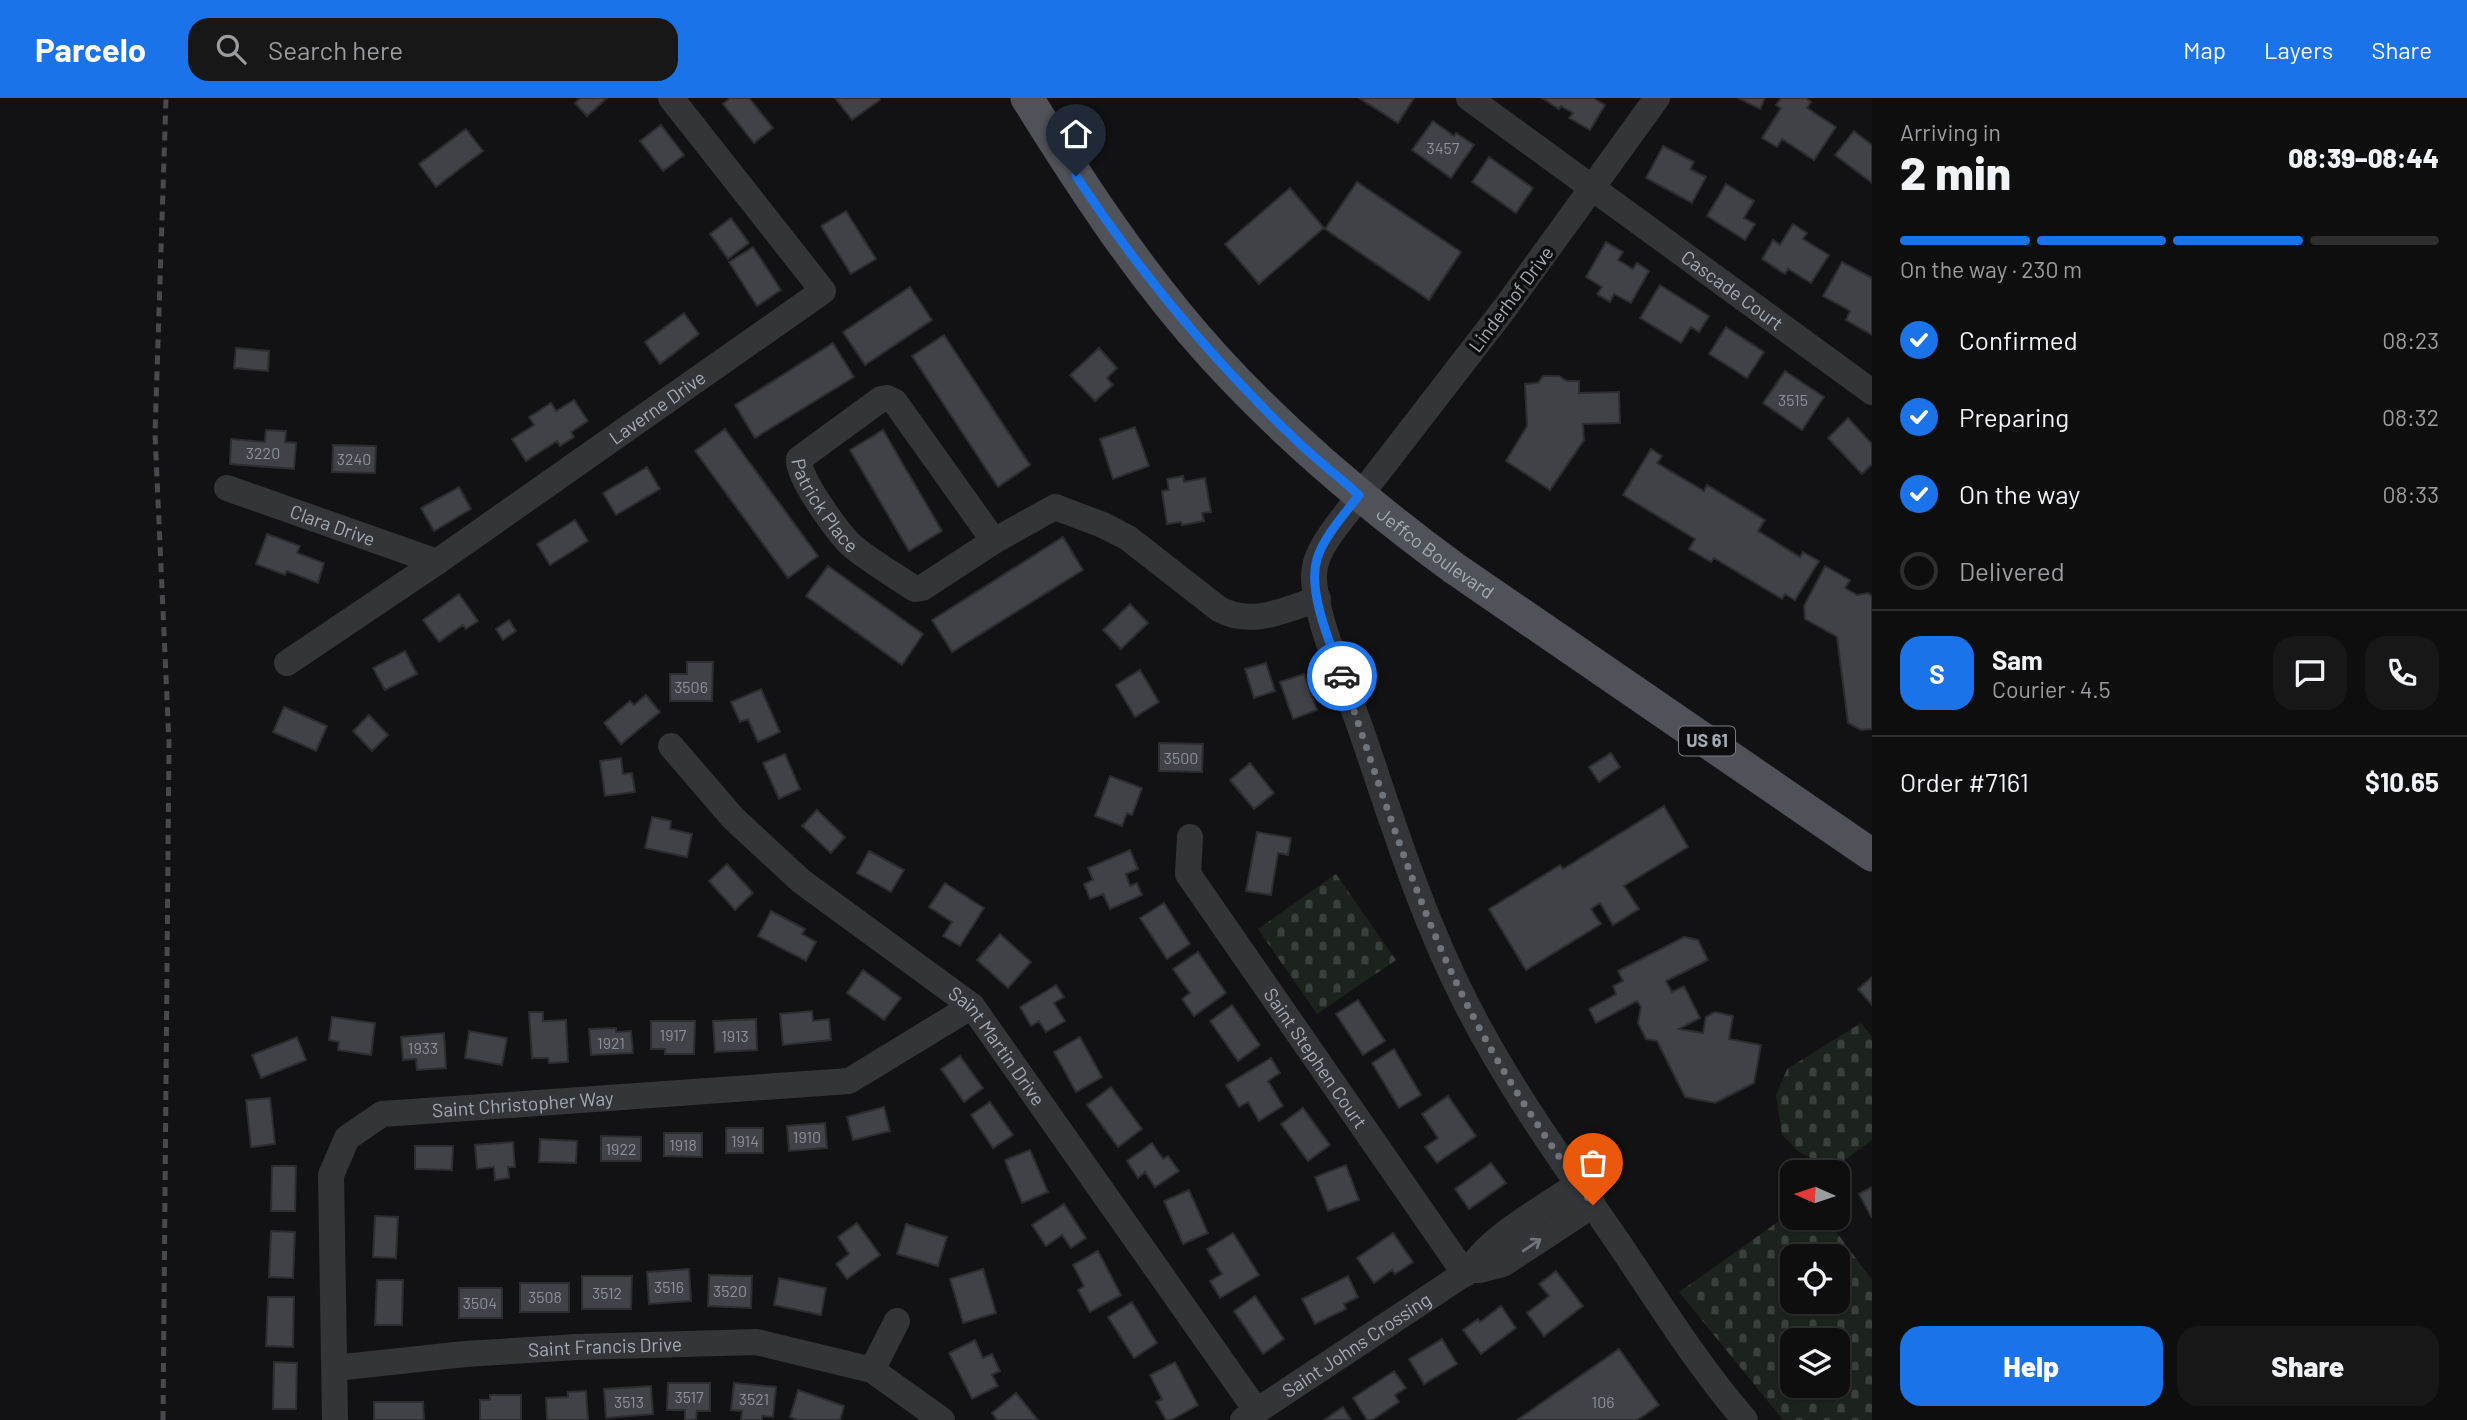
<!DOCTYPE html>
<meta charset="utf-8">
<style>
:root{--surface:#0e0e0f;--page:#171718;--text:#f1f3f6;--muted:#9b9c9e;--line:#2e2e2f;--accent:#1a73e8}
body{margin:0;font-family:Barlow,sans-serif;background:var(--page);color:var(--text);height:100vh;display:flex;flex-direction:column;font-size:26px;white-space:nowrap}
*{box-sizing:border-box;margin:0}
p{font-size:23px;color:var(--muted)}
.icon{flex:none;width:38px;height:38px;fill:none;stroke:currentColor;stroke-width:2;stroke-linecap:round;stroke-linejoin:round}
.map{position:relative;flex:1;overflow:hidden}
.panel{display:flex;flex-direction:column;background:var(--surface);width:595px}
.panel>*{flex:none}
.needle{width:46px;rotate:273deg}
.fabs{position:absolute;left:1780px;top:1062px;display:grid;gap:14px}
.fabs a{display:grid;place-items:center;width:70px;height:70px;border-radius:14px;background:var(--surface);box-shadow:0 2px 5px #0004,0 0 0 2px var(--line);font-size:35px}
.pin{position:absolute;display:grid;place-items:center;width:60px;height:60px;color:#fff;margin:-72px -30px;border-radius:50% 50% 50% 0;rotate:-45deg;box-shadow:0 0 7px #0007}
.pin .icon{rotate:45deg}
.courier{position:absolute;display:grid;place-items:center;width:70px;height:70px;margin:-35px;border:5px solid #1a73e8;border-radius:50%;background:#fff;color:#222;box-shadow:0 2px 9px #0007}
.overview em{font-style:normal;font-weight:800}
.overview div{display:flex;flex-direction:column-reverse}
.overview{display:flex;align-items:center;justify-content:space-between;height:119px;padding:0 28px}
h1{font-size:46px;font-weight:800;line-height:52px}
.bar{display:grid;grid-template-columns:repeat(4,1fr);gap:10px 7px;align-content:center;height:84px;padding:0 28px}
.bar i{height:9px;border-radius:5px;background:var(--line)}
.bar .active{background:var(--accent)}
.bar p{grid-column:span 4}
.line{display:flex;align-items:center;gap:18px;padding:0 28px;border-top:2px solid var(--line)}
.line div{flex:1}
.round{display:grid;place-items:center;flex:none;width:74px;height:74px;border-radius:21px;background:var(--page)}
ol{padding:0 28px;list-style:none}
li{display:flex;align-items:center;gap:21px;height:77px}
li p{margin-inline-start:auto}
li .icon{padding:7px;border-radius:50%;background:var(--accent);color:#fff;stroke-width:4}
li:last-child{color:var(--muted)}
li i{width:38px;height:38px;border:4px solid var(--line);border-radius:50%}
.button{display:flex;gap:14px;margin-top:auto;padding:14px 28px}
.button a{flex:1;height:80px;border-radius:21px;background:var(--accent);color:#fff;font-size:28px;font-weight:800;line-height:80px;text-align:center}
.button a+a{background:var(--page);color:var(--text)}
header{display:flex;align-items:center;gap:42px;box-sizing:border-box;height:98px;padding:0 35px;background:var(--accent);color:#fff}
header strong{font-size:33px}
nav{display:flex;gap:38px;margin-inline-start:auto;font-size:24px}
.search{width:490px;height:63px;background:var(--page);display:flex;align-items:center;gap:18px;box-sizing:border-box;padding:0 24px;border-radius:21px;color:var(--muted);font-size:26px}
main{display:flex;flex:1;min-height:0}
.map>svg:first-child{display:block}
.cemetery{fill:url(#cemetery-stones);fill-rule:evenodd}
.building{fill:#414247;stroke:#2c2d30;stroke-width:2}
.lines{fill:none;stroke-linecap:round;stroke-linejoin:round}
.minor{stroke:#333539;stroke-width:26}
.major{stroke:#4f5258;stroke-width:33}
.rail{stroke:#46494e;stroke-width:5;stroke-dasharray:9 7;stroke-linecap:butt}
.oneway{stroke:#71767d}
.done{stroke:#70757c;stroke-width:7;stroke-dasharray:0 12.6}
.route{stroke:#1a73e8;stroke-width:9}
.labels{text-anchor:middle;stroke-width:7;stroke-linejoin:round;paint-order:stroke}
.number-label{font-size:16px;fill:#8a9199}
.shield{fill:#0d0d0f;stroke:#767c82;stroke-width:2}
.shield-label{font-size:18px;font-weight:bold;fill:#a3abb4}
.street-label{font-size:19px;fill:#a3abb4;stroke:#0d0d0f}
</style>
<header>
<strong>Parcelo</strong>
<div class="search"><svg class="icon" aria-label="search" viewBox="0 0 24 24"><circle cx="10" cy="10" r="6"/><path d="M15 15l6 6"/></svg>Search here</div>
<nav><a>Map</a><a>Layers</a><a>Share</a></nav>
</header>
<main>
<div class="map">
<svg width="1872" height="1322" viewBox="0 0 1872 1322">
<defs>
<pattern id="cemetery-stones" width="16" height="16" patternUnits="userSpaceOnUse" patternTransform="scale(1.75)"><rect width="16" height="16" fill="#1c231c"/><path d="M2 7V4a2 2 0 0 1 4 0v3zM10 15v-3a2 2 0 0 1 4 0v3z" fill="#3a403b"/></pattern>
</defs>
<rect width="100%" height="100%" fill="#121214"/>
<path class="cemetery" d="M1336 776 1396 862 1317 916 1258 831Z
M1861 925 1872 939V1042L1842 1064H1819L1799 1054 1782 1037 1776 997 1787 971Z
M1792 1114V1120H1826L1872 1182V1322H1783L1679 1194ZM1838 1158V1204H1792V1158ZM1838 1242V1288H1792V1242Z"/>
<path class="building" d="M580 0H607L587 18 575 5Z
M730 0H749L773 30 754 45 723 6Z
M835 0H879L880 2 852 22Z
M1359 0H1414L1398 25Z
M1542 0H1593L1605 7 1590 32 1569 20 1573 15 1561 8 1559 11Z
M1738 0H1765L1760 11Z
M1781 0H1806L1811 4 1807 10 1836 29 1814 62 1782 41 1777 49 1762 40 1781 10 1776 7Z
M1433 23 1454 38 1456 35 1474 47 1451 80 1412 52Z
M661 27 684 57 663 73 640 43Z
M466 31 483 53 436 89 419 66Z
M1854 33 1872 47V85L1835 57Z
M1663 48 1694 64 1690 71 1706 79 1692 105 1646 80Z
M1489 59 1533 90 1516 115 1472 84Z
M1357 84 1461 154 1429 202 1325 131Z
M1726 86 1754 103 1744 120 1755 126 1745 142 1707 118Z
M1290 90 1324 130 1259 186 1225 146Z
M846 113 876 161 851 176 821 128Z
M731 120 749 145 728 161 710 136Z
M1793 126 1807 135 1803 141 1829 157 1811 185 1788 171 1785 176 1762 161 1773 142 1780 147Z
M1606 144 1623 154 1618 162 1633 171 1637 165 1649 173 1631 205 1614 196 1610 204 1597 196 1602 189 1586 179Z
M753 149 781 192 757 208 729 164Z
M1842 164 1872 180V237L1846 222 1850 213 1823 198Z
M1660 187 1709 218 1699 234 1691 229 1681 245 1640 220Z
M910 189 932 222 865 267 843 234Z
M684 215 699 236 660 266 645 244Z
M1726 229 1764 254 1747 280 1709 256Z
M944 237 1030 367 998 389 912 258Z
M833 245 854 279 755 340 735 307Z
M236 250 269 253 268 273 234 270Z
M1099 250 1117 270 1107 280 1113 287 1095 303 1070 277Z
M1785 273 1824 299 1802 332 1763 305Z
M1543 278H1559L1567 283H1579V295L1619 294 1620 325 1583 326 1584 342 1550 392 1506 363 1527 328 1525 286 1538 285Z
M574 302 588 323 571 334 574 339 560 348 557 343 526 363 512 341 534 327 529 319 551 305 556 313Z
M1848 320 1872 346V366L1862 376 1828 340Z
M1135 329 1149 368 1113 381 1100 341Z
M725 331 818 458 788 480 695 353Z
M266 332 286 333 285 344 296 345 294 371 230 366 231 341 265 344Z
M883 332 942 433 909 453 850 352Z
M333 347 376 348 375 375 332 374Z
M1651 351 1662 358 1657 365 1704 393 1707 387 1765 422 1758 433 1800 459 1803 454 1819 463 1795 502 1785 496 1782 501 1714 460 1711 464 1689 451 1695 441 1623 397Z
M647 369 660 391 616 417 603 395Z
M1183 378 1184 384 1205 380 1211 414 1202 415 1204 423 1182 427 1181 424 1167 426 1162 393 1169 392 1167 381Z
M459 389 471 411 434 433 421 410Z
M575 422 588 443 550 467 537 446Z
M267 436 300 448 297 455 324 465 318 485 287 473 285 477 256 466Z
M1063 439 1083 472 952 554 932 522Z
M828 468 923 536 902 567 806 498Z
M1825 468 1850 482 1845 490 1857 497 1868 495 1872 498V631L1861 632 1848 625 1837 539 1805 521 1804 508Z
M459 496 478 523 466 531 463 527 439 544 423 522Z
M1130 506 1148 525 1121 551 1103 532Z
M509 522 516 533 503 542 496 531Z
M405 553 417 576 385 592 373 570Z
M687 564H713L712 603H670V576H687Z
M1266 565 1275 593 1254 600 1245 571Z
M1140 572 1159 604 1135 619 1116 587Z
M1304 576 1317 612 1293 621 1280 584Z
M761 591 780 634 758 644 748 621 740 624 731 604Z
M646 597 660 614 621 646 604 625 630 603 634 607Z
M284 609 327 628 316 653 273 634Z
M369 617 388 637 372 653 353 633Z
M1159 645 1203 646 1202 674 1159 673Z
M1611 655 1620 669 1599 684 1589 669Z
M785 656 800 691 779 701 763 665Z
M621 660 623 676 632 675 635 694 605 698 600 663Z
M1250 665 1274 695 1254 711 1230 682Z
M1110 678 1142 690 1132 717 1127 715 1122 728 1095 718Z
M1664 708 1688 749 1624 788 1639 811 1613 827 1600 805 1591 811 1601 826 1526 872 1489 811 1560 767 1563 771Z
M817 712 845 739 831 755 802 728Z
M652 719 671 723 670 731 692 736 687 759 645 750Z
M1257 734 1291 740 1288 757 1278 755 1271 797 1246 793Z
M1130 752 1138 771 1126 776 1130 788 1137 785 1142 797 1110 811 1103 796 1090 801 1084 786 1093 782 1088 770Z
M869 753 904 772 891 794 857 775Z
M727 766 753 795 735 812 709 783Z
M945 785 984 810 960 848 943 838 952 824 929 809Z
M1164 805 1190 846 1167 861 1140 820Z
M771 813 805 831 802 836 816 844 806 863 758 838Z
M1000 836 1031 864 1008 890 977 862Z
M1684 839 1698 842 1708 862 1666 883 1672 894 1684 888 1700 920 1679 931 1703 935 1706 919 1715 914 1733 918 1729 941 1761 947 1754 985 1715 1005 1685 999 1657 943 1646 941 1638 925 1641 909 1637 903 1596 925 1589 911 1616 896 1613 888 1623 883 1618 873Z
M1198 854 1226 895 1194 918 1182 901 1190 895 1173 871Z
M863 872 901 900 884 922 847 895Z
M1872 879V907L1858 891Z
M1056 887 1064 899 1054 905 1065 923 1046 934 1039 923 1031 928 1020 909Z
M1358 902 1385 943 1363 957 1336 916Z
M1232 907 1260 947 1238 963 1210 923Z
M812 913 813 923 829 921 831 942 783 947 780 916Z
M529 914H543V923L566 922 568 964 549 965 548 960H532Z
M332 919 375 925 371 957 338 952 339 944 329 942Z
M756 921 757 952 715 954 713 923Z
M651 923H695L694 956H665V951H651Z
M616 930V934L631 933 633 955 591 957 589 931Z
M469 933 507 940 502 967 465 960Z
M444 935 446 970 417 972 416 961 403 962 401 939Z
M297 939 306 962 261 980 252 957Z
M1080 939 1102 979 1076 994 1054 954Z
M1394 951 1421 997 1399 1010 1372 965Z
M960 958 983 990 964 1004 941 971Z
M1271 960 1280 975 1268 983 1283 1008 1259 1023 1248 1004 1239 1009 1226 987Z
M1111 989 1142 1031 1118 1049 1087 1007Z
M1448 998 1476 1038 1437 1065 1425 1049 1438 1040 1422 1016Z
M270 1000 275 1046 251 1049 246 1002Z
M990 1004 1013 1037 993 1050 971 1017Z
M884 1009 890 1033 853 1042 847 1019Z
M1303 1010 1330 1047 1308 1063 1281 1026Z
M825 1025 827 1050 789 1053 787 1028Z
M726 1030H763V1055H726Z
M664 1035H702V1059L664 1058Z
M601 1038 641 1039V1063H601Z
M540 1041 577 1043 576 1065 539 1064Z
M513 1044 515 1069H508L509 1080 495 1082 494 1069 477 1071 475 1047Z
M1152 1045 1163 1061 1168 1058 1179 1073 1155 1089 1145 1074 1138 1080 1127 1063Z
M415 1048H453L452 1072 415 1071Z
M1030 1052 1048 1094 1022 1105 1005 1062Z
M1491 1065 1506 1085 1469 1111 1455 1091Z
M1346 1067 1359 1102 1328 1113 1315 1079Z
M272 1068H296L295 1113H271Z
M1872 1089V1120L1859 1096Z
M1189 1092 1208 1135 1183 1146 1164 1103Z
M1064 1106 1086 1140 1071 1150 1062 1137 1046 1148 1032 1127Z
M375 1118 398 1119 396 1160 373 1159Z
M857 1125 880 1157 847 1181 836 1166 849 1156 838 1139Z
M906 1126 947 1139 938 1168 897 1156Z
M271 1133 295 1134 293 1180 269 1179Z
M1233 1135 1259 1177 1220 1200 1210 1183 1222 1176 1207 1151Z
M1393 1135 1413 1164 1395 1176 1392 1172 1374 1185 1357 1160Z
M1098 1153 1121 1197 1090 1214 1078 1192 1084 1188 1073 1167Z
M689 1171 691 1203 649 1206 647 1174Z
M983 1171 996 1215 963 1225 950 1181Z
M1556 1173 1583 1208 1544 1238 1527 1215 1549 1198 1539 1186Z
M709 1177 752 1178 751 1210 708 1208Z
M582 1178H632L631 1211H582Z
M1348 1178 1358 1199 1344 1206 1346 1211 1315 1226 1302 1201Z
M779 1180 826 1190 821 1217 774 1207Z
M377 1182H403L402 1227H375Z
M520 1185H569V1214H520Z
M459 1190H502V1220H459Z
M1255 1198 1284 1241 1263 1256 1234 1213Z
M268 1199H294L293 1249 266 1248Z
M1132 1204 1157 1245 1134 1260 1108 1219Z
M1501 1208 1516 1230 1481 1256 1463 1232 1478 1221 1480 1224Z
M1442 1241 1457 1266 1424 1286 1409 1261Z
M975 1242 983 1260 992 1256 1000 1273 992 1277 998 1288 972 1301 949 1255Z
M1619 1251 1659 1307 1637 1322H1517Z
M274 1264 297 1265 296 1311H273Z
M1175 1264 1198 1307 1171 1322H1166L1156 1304 1162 1301 1150 1277Z
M1394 1273 1406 1290 1395 1297 1399 1304 1372 1322H1367L1353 1300Z
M668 1285H710V1313H697L696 1322H685V1312H667Z
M734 1285 776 1289 773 1319 762 1318V1322H741L742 1313 731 1312Z
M651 1288 653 1316 606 1320 604 1291Z
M798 1292 844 1308 840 1322H797L790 1319Z
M586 1293 588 1322H547L546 1300 568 1299V1294Z
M1016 1295 1038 1322H997L992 1315Z
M490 1297H521V1322H480V1302H490Z
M374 1304H423L424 1322H374Z
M1343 1309 1351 1322H1324Z"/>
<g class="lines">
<g class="minor">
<path id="s1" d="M1469 0 1872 294"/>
<path d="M1657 0 1505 210 1335 430C1325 444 1314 460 1314 478 1314 518 1346 589 1360 629 1392 722 1421 817 1466 905 1510 992 1568 1071 1622 1150 1661 1208 1699 1269 1745 1322"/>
<path id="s2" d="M227 390 437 464"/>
<path id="s3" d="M994 443 895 304 887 300 881 301 799 361C796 377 836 431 848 444 861 458 898 479 915 491L922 490 994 443 1055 409 1103 427 1128 440 1219 511C1252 529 1285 512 1318 501"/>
<path id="s4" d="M287 565 437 464 823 193 671 0"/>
<path id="s5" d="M671 648 733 720 801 783 972 908 1256 1312"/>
<path id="s6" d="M1190 739 1188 776 1465 1176"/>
<path d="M1470 1172H1480L1503 1166 1593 1107"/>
<path id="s7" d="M335 1270 465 1256 577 1249 756 1244 872 1272 942 1322"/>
<path d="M872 1272 897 1223"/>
<path id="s8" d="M335 1322 331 1077 347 1040 382 1016 849 983 972 908"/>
<path id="s9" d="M1243 1322 1470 1172C1488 1139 1546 1109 1578 1086"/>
</g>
<path class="major" id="s10" d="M1027 0C1083 90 1142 180 1214 259 1286 338 1368 407 1454 470L1872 757"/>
<path class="rail" d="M163 1322 169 645 155 336 166 0"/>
</g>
<defs><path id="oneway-shaft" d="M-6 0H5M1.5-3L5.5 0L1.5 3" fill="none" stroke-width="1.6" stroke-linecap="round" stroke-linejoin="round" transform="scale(1.75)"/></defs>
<use class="oneway" href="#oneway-shaft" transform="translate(1532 1147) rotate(-34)"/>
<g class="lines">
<path class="done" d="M1342 578C1378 681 1410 788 1457 886 1494 964 1543 1037 1593 1107"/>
<path class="route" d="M1076 78C1140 175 1214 264 1298 344 1318 363 1339 379 1359 397 1345 416 1324 438 1317 461 1307 494 1331 547 1342 578"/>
</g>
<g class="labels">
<g class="number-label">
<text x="1443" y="56">3457</text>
<text x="1793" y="308">3515</text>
<text x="263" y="361">3220</text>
<text x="354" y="367">3240</text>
<text x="691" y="595">3506</text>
<text x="1181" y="666">3500</text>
<text x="673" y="943">1917</text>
<text x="735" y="944">1913</text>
<text x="611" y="951">1921</text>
<text x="423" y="956">1933</text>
<text x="807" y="1045">1910</text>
<text x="745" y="1049">1914</text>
<text x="683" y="1053">1918</text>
<text x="621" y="1057">1922</text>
<text x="669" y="1195">3516</text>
<text x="730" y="1199">3520</text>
<text x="607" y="1201">3512</text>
<text x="545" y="1205">3508</text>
<text x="480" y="1211">3504</text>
<text x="689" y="1305">3517</text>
<text x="754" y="1307">3521</text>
<text x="629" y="1310">3513</text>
<text x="1603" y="1310">106</text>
</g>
<rect class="shield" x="1679" y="628.5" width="56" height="29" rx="5"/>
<g class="shield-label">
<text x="1707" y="649">US 61</text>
</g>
<g class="street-label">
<text dy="7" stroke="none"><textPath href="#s1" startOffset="326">Cascade Court</textPath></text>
<text transform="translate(1511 201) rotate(-53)" y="7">Linderhof Drive</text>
<text dy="7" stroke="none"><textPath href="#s4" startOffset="450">Laverne Drive</textPath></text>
<text dy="7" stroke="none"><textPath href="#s3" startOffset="341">Patrick Place</textPath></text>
<text dy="7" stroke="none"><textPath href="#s2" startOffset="112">Clara Drive</textPath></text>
<text dy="7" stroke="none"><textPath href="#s10" startOffset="616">Jeffco Boulevard</textPath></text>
<text dy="7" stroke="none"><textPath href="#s5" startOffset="446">Saint Martin Drive</textPath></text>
<text dy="7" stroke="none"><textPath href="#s6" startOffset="261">Saint Stephen Court</textPath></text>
<text dy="7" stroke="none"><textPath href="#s8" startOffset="469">Saint Christopher Way</textPath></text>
<text dy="7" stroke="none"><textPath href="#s9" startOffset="136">Saint Johns Crossing</textPath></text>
<text dy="7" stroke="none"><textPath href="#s7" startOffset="271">Saint Francis Drive</textPath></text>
</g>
</g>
</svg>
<div class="fabs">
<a><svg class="needle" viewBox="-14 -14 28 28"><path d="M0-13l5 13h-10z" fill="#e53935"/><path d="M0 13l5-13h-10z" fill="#9b9c9e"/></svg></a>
<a><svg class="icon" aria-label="locate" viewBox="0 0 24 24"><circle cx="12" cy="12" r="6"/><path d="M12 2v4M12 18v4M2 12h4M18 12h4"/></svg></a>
<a><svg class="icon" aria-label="layers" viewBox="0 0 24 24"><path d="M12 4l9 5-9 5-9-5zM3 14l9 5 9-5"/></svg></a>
</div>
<div class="pin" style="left:1593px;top:1107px;background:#ea580c"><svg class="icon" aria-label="bag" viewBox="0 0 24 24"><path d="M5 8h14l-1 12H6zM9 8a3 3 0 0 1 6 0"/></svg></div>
<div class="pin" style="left:1076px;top:78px;background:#1f2937"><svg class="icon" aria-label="home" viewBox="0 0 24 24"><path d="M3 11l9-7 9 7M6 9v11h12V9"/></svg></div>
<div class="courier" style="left:1342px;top:578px"><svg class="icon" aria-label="car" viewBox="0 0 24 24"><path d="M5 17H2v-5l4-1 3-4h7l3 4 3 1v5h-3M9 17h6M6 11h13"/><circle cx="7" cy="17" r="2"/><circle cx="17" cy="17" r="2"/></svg></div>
</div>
<section class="panel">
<div class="overview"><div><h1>2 min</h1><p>Arriving in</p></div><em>08:39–08:44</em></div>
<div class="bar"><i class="active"></i><i class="active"></i><i class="active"></i><i></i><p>On the way · 230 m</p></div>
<ol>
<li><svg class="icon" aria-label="check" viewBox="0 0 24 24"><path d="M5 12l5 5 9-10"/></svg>Confirmed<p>08:23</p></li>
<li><svg class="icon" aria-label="check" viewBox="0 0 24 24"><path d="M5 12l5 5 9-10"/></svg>Preparing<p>08:32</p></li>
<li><svg class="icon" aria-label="check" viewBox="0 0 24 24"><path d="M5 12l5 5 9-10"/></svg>On the way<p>08:33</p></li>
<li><i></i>Delivered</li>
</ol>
<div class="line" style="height:126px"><b class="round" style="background:var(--accent);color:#fff">S</b><div><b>Sam</b><p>Courier · 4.5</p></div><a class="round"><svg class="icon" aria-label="chat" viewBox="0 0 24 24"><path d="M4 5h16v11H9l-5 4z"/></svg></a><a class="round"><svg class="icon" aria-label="phone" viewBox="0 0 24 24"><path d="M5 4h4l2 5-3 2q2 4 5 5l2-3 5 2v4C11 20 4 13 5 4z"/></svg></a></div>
<div class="line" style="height:91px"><div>Order #7161</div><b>$10.65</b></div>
<div class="button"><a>Help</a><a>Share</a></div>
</section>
</main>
